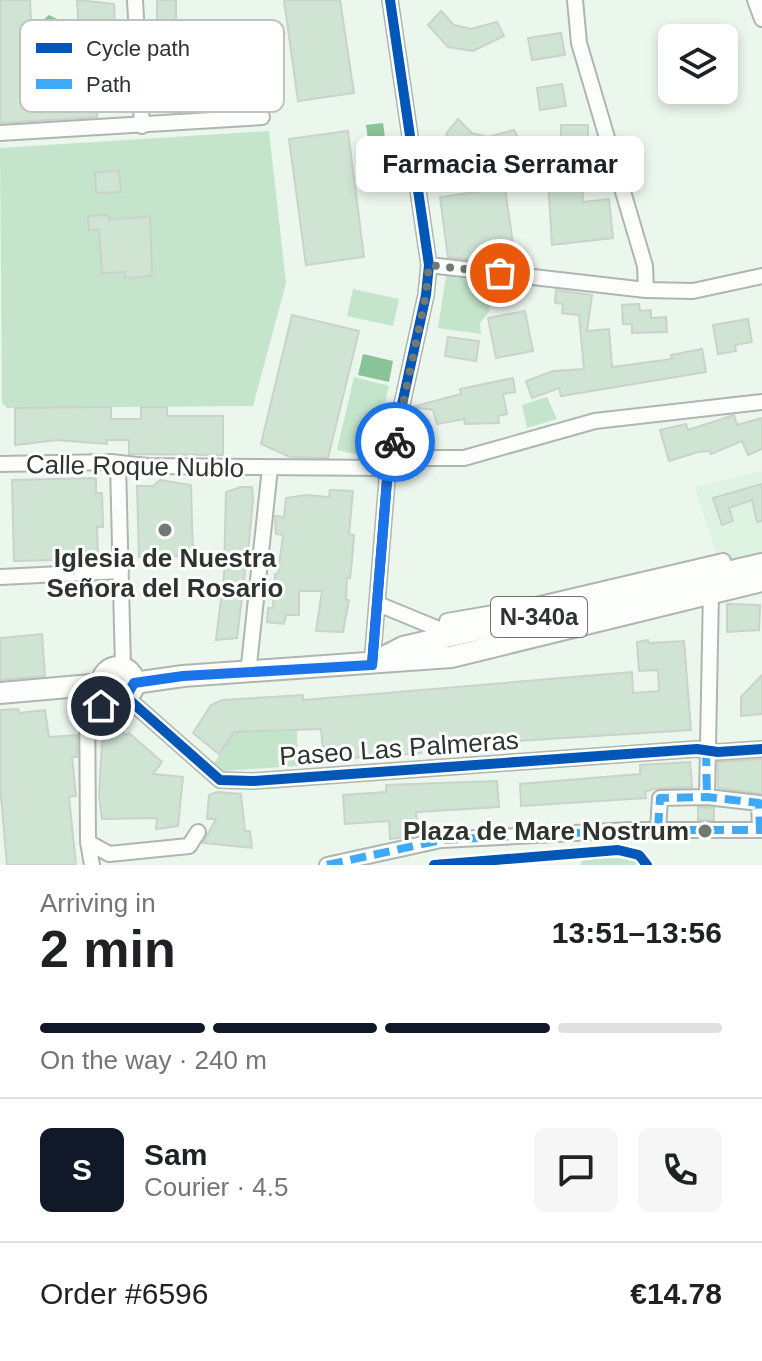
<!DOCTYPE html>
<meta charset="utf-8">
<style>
:root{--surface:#fff;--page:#f6f6f6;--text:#202124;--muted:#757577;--line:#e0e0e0;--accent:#111827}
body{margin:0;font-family:Arial,sans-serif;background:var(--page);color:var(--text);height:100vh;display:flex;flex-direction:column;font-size:30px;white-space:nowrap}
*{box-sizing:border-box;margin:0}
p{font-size:26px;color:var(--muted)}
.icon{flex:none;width:44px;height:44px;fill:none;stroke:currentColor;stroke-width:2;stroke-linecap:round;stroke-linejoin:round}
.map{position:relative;height:865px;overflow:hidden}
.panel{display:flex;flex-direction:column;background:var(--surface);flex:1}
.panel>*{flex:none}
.controls{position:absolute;left:658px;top:24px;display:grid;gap:16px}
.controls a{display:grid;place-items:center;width:80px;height:80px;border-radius:12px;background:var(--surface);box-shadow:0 4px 12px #0003;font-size:40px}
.pin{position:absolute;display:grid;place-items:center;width:68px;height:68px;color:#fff;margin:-34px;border:4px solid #fff;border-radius:50%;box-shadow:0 2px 8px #0007}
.courier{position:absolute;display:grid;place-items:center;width:80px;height:80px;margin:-40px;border:6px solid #1a73e8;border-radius:50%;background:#fff;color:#222;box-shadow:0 2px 10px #0007}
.bubble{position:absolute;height:56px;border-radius:12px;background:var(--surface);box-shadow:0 4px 12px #0003;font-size:26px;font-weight:600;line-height:56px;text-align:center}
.headline em{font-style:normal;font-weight:600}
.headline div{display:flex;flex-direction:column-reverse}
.headline{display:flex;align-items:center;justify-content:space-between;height:136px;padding:0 40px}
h1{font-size:52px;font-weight:600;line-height:60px}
.bar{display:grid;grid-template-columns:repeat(4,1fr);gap:12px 8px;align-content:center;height:96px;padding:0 40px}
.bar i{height:10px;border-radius:6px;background:var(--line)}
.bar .active{background:var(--accent)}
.bar p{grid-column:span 4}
.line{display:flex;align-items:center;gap:20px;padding:0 40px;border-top:2px solid var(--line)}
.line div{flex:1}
.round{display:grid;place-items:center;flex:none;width:84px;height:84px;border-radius:12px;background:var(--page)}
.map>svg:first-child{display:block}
.built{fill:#dff3e3}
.green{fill:#c4e5cb}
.water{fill:#89c398}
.building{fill:#d0e4d4;stroke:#c9d2cb;stroke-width:2}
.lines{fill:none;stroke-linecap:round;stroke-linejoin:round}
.street-casing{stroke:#aeb6af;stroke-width:18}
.primary-casing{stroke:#aeb6af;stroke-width:24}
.street{stroke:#fcfefc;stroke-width:14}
.primary{stroke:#fcfefc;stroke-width:20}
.quiet{stroke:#3fa9f5;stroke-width:8;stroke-dasharray:16 8;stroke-linecap:butt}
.cycleway-casing{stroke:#fff;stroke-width:15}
.cycleway{stroke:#0057b8;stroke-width:10}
.done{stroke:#707972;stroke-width:8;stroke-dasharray:0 14.4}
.route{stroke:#1a73e8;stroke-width:10}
.poi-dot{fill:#707972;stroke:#fff;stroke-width:3}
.labels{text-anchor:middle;stroke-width:6;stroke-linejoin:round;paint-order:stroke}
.shield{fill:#fff;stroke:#6d726d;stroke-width:2}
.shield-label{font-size:24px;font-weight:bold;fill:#2e352f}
.street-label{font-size:26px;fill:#2e352f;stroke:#fff}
.poi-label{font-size:26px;font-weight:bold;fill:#2e352f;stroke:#fff}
.key{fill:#fff;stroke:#c0c2c1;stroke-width:2}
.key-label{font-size:22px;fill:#2e352f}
</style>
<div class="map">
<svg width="762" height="865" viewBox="0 0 762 865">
<rect width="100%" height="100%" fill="#ebf6ed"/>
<path class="built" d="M762 471V562L729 570 716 553 695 487Z"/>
<path class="green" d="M269 131 286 283 253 406 7 408 2 403 0 148Z
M446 276 493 282 489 312 480 323 481 334 438 328Z
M353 289 399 299 393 326 347 316Z
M354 377 389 386 372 458 337 450Z
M547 397 557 419 527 428 522 405Z
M297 730 298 766 221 771 211 768 234 732Z
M615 855H630L640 865H580L585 857Z"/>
<path class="water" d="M49 15 57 19 58 49H43V20Z
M383 123 388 160 371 162 366 125Z
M363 354 393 361 389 382 358 375Z"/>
<path class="building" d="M0 0H30L34 84 82 81 77 0 114 4 119 111H97V117L0 123Z
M157 0H176V36L256 34 257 99 157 102Z
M284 0H340L354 93 298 101Z
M441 11 454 25 471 29 497 22 504 36 473 51 448 47 428 25Z
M561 33 565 55 532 60 528 38Z
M562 84 566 106 540 110 537 88Z
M458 119 472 133 488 137 514 130 522 145 491 160 465 156 446 134Z
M561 125H588V149H581L583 202 609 199 613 238 552 245 547 164 561 163Z
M348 131 364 257 306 265 289 139Z
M119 171 121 192 96 193 95 172Z
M505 188 516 265 448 257 440 197Z
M108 215 109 220 150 216 152 276 125 278V272L102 273 99 230H89L88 216Z
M556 290 592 295 587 331 609 329 612 367 672 359 671 355 702 349 706 372 561 396 559 388 532 398 526 381 553 371 584 369 579 315 562 313 563 304 555 303Z
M639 304 640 311 651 310V318L666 317 667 332 632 333V324H623L622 305Z
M525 311 533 351 496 358 488 318Z
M292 315 359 331 328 458 290 457 261 444Z
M748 319 752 342 735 345 736 351 718 354 713 325Z
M448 337 479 341 476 361 445 356Z
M513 378 515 392 503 394 507 414 498 416 499 423 465 424 464 419 437 424 433 410 412 407 461 394 460 389Z
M111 407V419H141V407H167V416H223V455L129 454V440H107V444L57 440 15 445V408Z
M734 415 737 425 762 418V449L748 455 742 441 711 454 710 451 698 452 669 461 660 430 686 424 688 430Z
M96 478V493H102L103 527H97L98 559 14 561 12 480Z
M160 480 191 485 193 556 139 557 137 486H153Z
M762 484V521L757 522 752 500 729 508 733 521 722 525 713 498Z
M241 487H252L253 500 248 552H243L245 573 237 638 216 640 224 575 226 492Z
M330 490 353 491 349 534 354 535 352 560 350 578H347L346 600H349L343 632 316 631 322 591H299V615H286L284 624 267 622 268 608H273L275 574H278L283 535 276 534 275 516 284 517 286 498 306 495 329 497Z
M727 604 760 605 759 630 727 632Z
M42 634 45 676 0 680V638Z
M648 640 649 643 684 641 691 730 420 747 421 753 324 760 321 729 234 732 219 754 193 733 211 705 222 700 303 695V700L632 672 633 693 659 691 658 670 639 671 637 642Z
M762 675V714L741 716V697Z
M18 709 19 713 45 710 49 737 77 735V757H72L76 796 69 797 76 865H7L0 785V710Z
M109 723 126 735 129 733 162 762 153 774 183 777 178 826 156 829 157 818 102 819 99 795 103 726Z
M762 759V794L718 788V762Z
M690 762 692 787 653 789 645 792 646 798 521 806 520 784 640 774V765Z
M497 781 499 807 416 812 418 835 390 839 389 821 345 824 343 795 386 792V785Z
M217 792 241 794 245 831H250L252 848 203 843 216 819H207L209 795Z
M698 807 714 808V820H698Z"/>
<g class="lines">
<g class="street-casing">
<path id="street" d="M135 0 142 126
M575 0 579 43 645 266 646 290
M755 0 762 19
M0 133 262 117
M429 265 646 290 693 291 762 276
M391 458H464L595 421 762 402
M0 464 111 462 147 466 388 468
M118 464 123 667
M0 577 121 571
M378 604 451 634
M447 621 523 608 723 561
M372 665 388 468 426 295 429 265 390 0
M248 674 270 468
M87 685 88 842 92 865
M126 697 220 780 253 781 697 749 718 752 762 749
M90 726 109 696
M707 797 711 592
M658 829 660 798 707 797 759 803 760 830
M88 842 109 854 189 846 198 832
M327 865 441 840 631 830H762"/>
</g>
<g class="primary-casing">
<path id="primary" d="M378 660 403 647 762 564
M102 683a16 16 0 1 1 32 0a16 16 0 1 1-32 0Z
M134 683 183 676 451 657 762 581
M0 693 102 684"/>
</g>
<use href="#street" class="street"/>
<use href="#primary" class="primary"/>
<path class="quiet" d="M706 750 707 797
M658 829 660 798 707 797 759 803 760 830
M327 865 441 840 631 830H762"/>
<g class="cycleway-casing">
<path id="cycleway" d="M372 665 388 468 426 295 429 265 390 0
M126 697 220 780 253 781 697 749 718 752 762 749
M434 865 618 850 639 855 647 865"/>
</g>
<use href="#cycleway" class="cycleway"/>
</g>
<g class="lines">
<path class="done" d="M395 442 426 295 429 265 500 273"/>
<path class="route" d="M101 706 109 696 126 697 134 683 183 676 372 665 388 468 395 442"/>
</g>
<g class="poi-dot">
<circle cx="165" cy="530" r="8"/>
<circle cx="705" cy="831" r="8"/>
</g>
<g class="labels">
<rect class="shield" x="491" y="597" width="96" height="40" rx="6"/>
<g class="shield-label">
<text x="539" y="625">N-340a</text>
</g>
<g class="street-label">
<text transform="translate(135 466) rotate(1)" y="9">Calle Roque Nublo</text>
<text transform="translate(399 748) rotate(-4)" y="9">Paseo Las Palmeras</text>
</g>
<g class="poi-label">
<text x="165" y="567">Iglesia de Nuestra<tspan x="165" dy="30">Señora del Rosario</tspan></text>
<text x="689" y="840" text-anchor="end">Plaza de Mare Nostrum</text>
</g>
</g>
<rect x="20" y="20" width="264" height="92" rx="12" class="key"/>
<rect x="36" y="43" width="36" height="10" fill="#0057b8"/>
<rect x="36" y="79" width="36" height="10" fill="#3fa9f5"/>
<g class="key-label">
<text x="86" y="56">Cycle path</text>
<text x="86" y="92">Path</text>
</g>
</svg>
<div class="controls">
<a><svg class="icon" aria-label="layers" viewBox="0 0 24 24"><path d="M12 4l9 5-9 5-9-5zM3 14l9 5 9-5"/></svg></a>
</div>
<div class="pin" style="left:500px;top:273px;background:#ea580c"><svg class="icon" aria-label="bag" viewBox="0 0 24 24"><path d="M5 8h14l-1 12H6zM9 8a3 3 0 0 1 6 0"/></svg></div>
<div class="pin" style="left:101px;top:706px;background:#1f2937"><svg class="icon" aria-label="home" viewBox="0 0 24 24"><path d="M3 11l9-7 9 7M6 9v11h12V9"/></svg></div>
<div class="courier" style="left:395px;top:442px"><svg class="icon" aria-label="bike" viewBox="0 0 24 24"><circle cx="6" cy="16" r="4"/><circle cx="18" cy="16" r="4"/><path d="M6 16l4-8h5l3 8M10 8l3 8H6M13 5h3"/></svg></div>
<div class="bubble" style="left:356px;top:136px;width:288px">Farmacia Serramar</div>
</div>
<section class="panel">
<div class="headline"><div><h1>2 min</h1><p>Arriving in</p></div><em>13:51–13:56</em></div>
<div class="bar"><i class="active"></i><i class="active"></i><i class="active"></i><i></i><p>On the way · 240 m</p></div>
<div class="line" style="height:144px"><b class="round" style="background:var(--accent);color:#fff">S</b><div><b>Sam</b><p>Courier · 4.5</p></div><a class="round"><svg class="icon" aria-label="chat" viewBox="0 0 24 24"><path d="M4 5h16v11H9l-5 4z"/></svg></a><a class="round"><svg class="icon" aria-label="phone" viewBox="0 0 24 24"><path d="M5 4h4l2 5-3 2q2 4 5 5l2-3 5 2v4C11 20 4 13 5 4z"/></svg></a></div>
<div class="line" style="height:104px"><div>Order #6596</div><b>€14.78</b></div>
</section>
